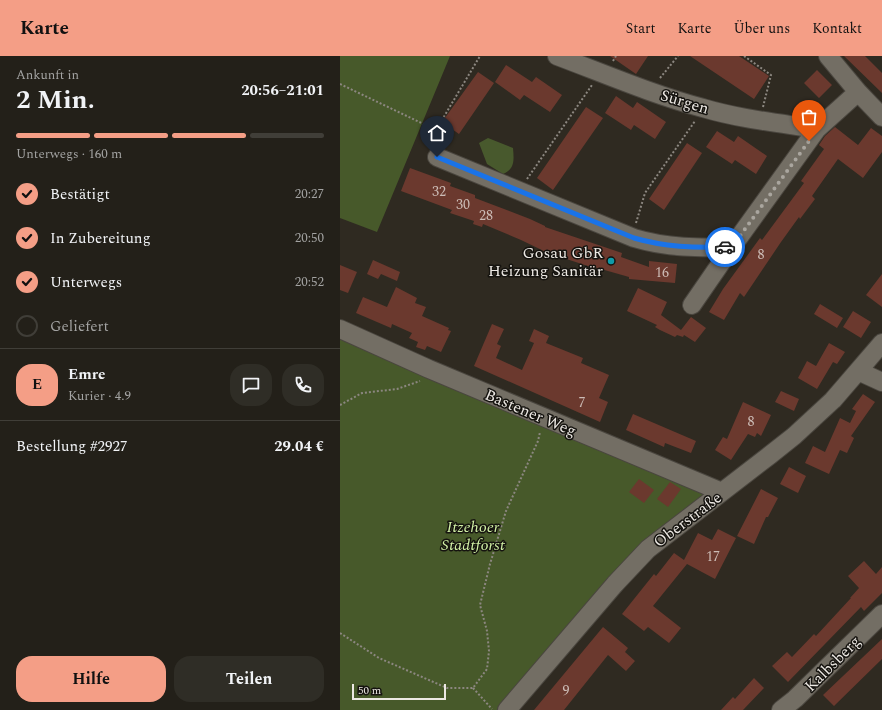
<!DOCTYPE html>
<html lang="de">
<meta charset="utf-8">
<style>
:root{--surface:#232019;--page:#2f2d26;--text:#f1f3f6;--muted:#a3a3a2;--line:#403e38;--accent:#f49e86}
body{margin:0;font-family:Spectral,serif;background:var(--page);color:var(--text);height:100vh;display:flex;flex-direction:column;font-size:15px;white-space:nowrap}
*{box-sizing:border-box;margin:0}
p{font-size:13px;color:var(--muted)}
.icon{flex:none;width:22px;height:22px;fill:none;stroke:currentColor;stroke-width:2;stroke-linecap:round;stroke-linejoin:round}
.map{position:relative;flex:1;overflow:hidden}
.drawer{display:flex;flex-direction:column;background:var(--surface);width:340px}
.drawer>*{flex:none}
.scale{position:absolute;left:12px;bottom:10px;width:94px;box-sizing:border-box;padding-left:4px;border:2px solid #ece8e3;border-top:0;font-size:11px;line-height:14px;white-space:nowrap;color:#ece8e3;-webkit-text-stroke:3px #15130f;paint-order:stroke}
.pin{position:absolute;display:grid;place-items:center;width:34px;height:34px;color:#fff;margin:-41px -17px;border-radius:50% 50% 50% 0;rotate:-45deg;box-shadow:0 0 4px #0007}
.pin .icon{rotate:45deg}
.courier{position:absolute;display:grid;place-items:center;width:40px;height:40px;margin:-20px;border:3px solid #1a73e8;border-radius:50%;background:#fff;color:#222;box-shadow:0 1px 5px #0007}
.headline em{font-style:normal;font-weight:700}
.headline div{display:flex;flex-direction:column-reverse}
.headline{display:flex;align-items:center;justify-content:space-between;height:68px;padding:0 16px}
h1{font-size:26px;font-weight:700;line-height:30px}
.bar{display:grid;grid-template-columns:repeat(4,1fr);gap:6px 4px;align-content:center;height:48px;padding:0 16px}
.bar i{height:5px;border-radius:3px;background:var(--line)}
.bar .on{background:var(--accent)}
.bar p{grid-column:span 4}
.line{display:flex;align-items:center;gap:10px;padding:0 16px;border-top:1px solid var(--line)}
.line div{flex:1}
.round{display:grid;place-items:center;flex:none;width:42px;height:42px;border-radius:16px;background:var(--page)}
ol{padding:0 16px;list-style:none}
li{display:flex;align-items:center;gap:12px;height:44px}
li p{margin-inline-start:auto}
li .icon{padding:4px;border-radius:50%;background:var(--accent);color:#111;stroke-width:4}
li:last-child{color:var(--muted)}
li i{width:22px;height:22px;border:2px solid var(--line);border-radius:50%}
.primary-button{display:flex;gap:8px;margin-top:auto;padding:8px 16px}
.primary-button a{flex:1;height:46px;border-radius:16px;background:var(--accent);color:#111;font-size:16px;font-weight:700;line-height:46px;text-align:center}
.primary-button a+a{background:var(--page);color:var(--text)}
header{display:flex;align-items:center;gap:24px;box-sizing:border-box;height:56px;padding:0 20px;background:var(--accent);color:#111}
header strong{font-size:19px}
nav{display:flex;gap:22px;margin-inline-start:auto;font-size:14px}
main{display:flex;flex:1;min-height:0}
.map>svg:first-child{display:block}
.green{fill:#48592d}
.forest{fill:#47592a}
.building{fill:#6b392e}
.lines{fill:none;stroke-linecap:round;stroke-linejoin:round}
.minor-casing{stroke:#4a463f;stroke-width:20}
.path{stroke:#8c8780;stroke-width:2;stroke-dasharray:2 2;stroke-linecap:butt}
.minor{stroke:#736e64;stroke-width:18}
.done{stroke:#aaa69f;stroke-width:4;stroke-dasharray:0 7.2}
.route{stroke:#1a73e8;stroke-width:5}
.culture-dot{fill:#0f9aa8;stroke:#15130f;stroke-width:1.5}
.labels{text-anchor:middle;stroke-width:3;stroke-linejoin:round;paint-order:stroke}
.number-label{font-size:14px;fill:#ccbcb6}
.street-label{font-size:16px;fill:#ece8e3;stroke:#15130f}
.poi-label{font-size:16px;fill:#ece8e3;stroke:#15130f;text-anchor:end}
.park-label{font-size:16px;font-style:italic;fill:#d1f0a5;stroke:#15130f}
</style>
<header>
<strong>Karte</strong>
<nav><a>Start</a><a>Karte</a><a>Über uns</a><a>Kontakt</a></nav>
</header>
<main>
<section class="drawer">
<div class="headline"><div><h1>2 Min.</h1><p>Ankunft in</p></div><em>20:56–21:01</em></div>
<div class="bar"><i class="on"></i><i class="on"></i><i class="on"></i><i></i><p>Unterwegs · 160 m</p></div>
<ol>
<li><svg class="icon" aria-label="check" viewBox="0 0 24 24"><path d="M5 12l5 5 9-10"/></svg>Bestätigt<p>20:27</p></li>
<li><svg class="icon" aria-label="check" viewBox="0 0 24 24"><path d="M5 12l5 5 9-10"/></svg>In Zubereitung<p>20:50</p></li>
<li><svg class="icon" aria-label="check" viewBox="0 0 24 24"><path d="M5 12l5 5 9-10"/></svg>Unterwegs<p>20:52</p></li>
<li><i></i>Geliefert</li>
</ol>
<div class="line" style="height:72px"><b class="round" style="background:var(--accent);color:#111">E</b><div><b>Emre</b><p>Kurier · 4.9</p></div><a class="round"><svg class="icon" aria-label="chat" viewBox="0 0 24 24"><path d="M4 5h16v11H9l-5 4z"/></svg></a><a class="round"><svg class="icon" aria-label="phone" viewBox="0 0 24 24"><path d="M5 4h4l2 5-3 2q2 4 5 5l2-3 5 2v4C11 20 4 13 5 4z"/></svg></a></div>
<div class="line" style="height:52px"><div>Bestellung #2927</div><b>29.04 €</b></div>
<div class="primary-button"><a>Hilfe</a><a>Teilen</a></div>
</section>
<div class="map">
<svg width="542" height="654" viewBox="0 0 542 654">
<rect width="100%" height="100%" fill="#2f2a21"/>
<path class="green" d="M148 82 173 92C174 104 175 113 163 118L147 108 139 87Z"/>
<path class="forest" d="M0 0H110L37 176 0 162Z
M0 279 373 434 159 654H0Z"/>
<path class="building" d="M270 0H308L296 18Z
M350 0H399L429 20 414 43Z
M504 0H525L542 17V37Z
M166 9 192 26 196 21 222 39 210 56 184 39 180 44 155 26Z
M477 14 492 29 479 42 464 27Z
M138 16 154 27 119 78 102 66Z
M276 40 293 52 297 46 326 66 315 83 294 69 291 74 265 57Z
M246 51 263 62 213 134 197 122Z
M495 71 518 89 531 72 542 80V96L523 122 498 103 472 140 475 143 460 163 459 161 441 186 404 241 400 237 384 264 369 256 383 233 420 182 422 184 464 127 461 125 484 93 479 89 485 80Z
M377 75 394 86 398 80 427 100 416 118 395 104 392 108 366 91Z
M347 87 362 97 324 154 309 143Z
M70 112 111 127 110 130 135 139V142L190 163 205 170V171L282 197 281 201 309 211V205L337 208 335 227 289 223V221L254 211V212L208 197 181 184 143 168 142 171 133 168 134 165 110 157 112 154 61 135Z
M33 204 60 216 57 225 41 218 38 223 27 218Z
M0 209 17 216 8 237 0 234Z
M542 218V251L526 239Z
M56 231 77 242 75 247 86 251 82 260 109 272 108 274 111 275 101 296 87 290 85 294 76 291 78 286 69 282 72 277 52 268 51 272 16 257 23 241 47 251Z
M298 232 327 246 321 259 341 274 351 261 366 272 355 286 344 279 343 281 337 279 335 281 320 274 315 271 317 269 287 255Z
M480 248 503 262 497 272 474 258Z
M513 255 531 266 521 282 503 271Z
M152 268 164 273 157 288 161 290 156 302 182 314 194 287 189 285 194 273 209 280 206 287 243 302 241 307 269 319 259 342 268 346 260 366 134 310Z
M489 287 505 296 497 308 493 306 477 333 458 322 467 305 476 310Z
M441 335 459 343 454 355 435 346Z
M523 338 535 346 511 380 514 382 507 397 500 394 489 418 465 407 473 390 485 396 500 362 510 367 516 355 512 353Z
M403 346 431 359 421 380 417 377 415 381 408 378 391 404 375 394 383 381 387 383Z
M293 358 356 385 351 397 325 387 324 391 286 374Z
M449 411 466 420 458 437 440 428Z
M299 423 314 434 304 447 289 436Z
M330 426 341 433 328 451 317 443Z
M421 433 438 442 428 461H426L414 488 397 480Z
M378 473 396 482 375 523 347 508 313 550 341 572 329 587 308 571 304 575 282 558 314 518 316 520 334 497 344 504 358 477 372 484Z
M524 505 536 518 542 511V537L524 555 521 551 448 626 432 610 447 596 452 601 474 578 476 580 511 542H510L519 532 508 520Z
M263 571 288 592 285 596 295 605 286 615 268 599 224 654H194Z
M542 583V603L494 650 483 639Z
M414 622 424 632 403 654H381L393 641 395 643Z"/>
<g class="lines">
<g class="minor-casing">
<path id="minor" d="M217 0C265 18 314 39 363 52 400 63 439 67 477 73L518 36 542 61
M488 0 518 36
M97 101 294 182C327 192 359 192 392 191L477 73
M352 249 392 191
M0 273 89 313 382 436
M518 315 542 326
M167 654 275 528 308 493 430 399 454 380 493 344 518 315 542 287
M441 654 455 643 542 558"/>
</g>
<path class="path" d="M404 0 431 19 423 51
M273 5 276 0
M320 22 338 0
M0 28 96 74
M96 87V74L140 0
M187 123 252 29
M296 167 305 137 355 65
M0 349 22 337 57 333 80 325
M0 577 39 602 107 632H133L147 613 149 595 147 575 140 549 150 508 166 455 198 385 200 376
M133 632 152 653"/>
<use href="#minor" class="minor"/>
</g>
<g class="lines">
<path class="done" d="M385 191H392L469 85"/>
<path class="route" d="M97 101 294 182C325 191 354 192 385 191"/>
</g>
<circle class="culture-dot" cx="271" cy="205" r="4"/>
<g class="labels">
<g class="number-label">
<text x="99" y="140">32</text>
<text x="123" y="153">30</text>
<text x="146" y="164">28</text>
<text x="421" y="203">8</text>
<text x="322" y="221">16</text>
<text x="242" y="351">7</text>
<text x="411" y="370">8</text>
<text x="373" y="505">17</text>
<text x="226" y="639">9</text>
</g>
<g class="street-label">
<text transform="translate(345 45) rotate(17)" y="6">Sürgen</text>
<text transform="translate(191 356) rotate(23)" y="6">Bastener Weg</text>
<text transform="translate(347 463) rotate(-37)" y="6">Oberstraße</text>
<text transform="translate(492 607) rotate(-45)" y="6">Kalbsberg</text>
</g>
<g class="poi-label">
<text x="263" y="202">Gosau GbR<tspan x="263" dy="18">Heizung Sanitär</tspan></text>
</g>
<g class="park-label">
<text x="133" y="476">Itzehoer<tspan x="133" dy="18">Stadtforst</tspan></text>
</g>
</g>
</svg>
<div class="scale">50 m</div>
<div class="pin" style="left:469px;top:85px;background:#ea580c"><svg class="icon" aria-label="bag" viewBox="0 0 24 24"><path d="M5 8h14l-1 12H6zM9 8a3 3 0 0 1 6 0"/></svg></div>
<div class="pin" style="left:97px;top:101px;background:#1f2937"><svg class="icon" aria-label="home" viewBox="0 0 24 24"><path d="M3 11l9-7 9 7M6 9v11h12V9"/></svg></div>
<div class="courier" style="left:385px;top:191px"><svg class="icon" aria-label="car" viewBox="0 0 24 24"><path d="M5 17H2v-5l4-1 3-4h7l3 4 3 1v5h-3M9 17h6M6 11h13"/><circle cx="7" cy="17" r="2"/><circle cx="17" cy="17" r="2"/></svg></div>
</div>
</main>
